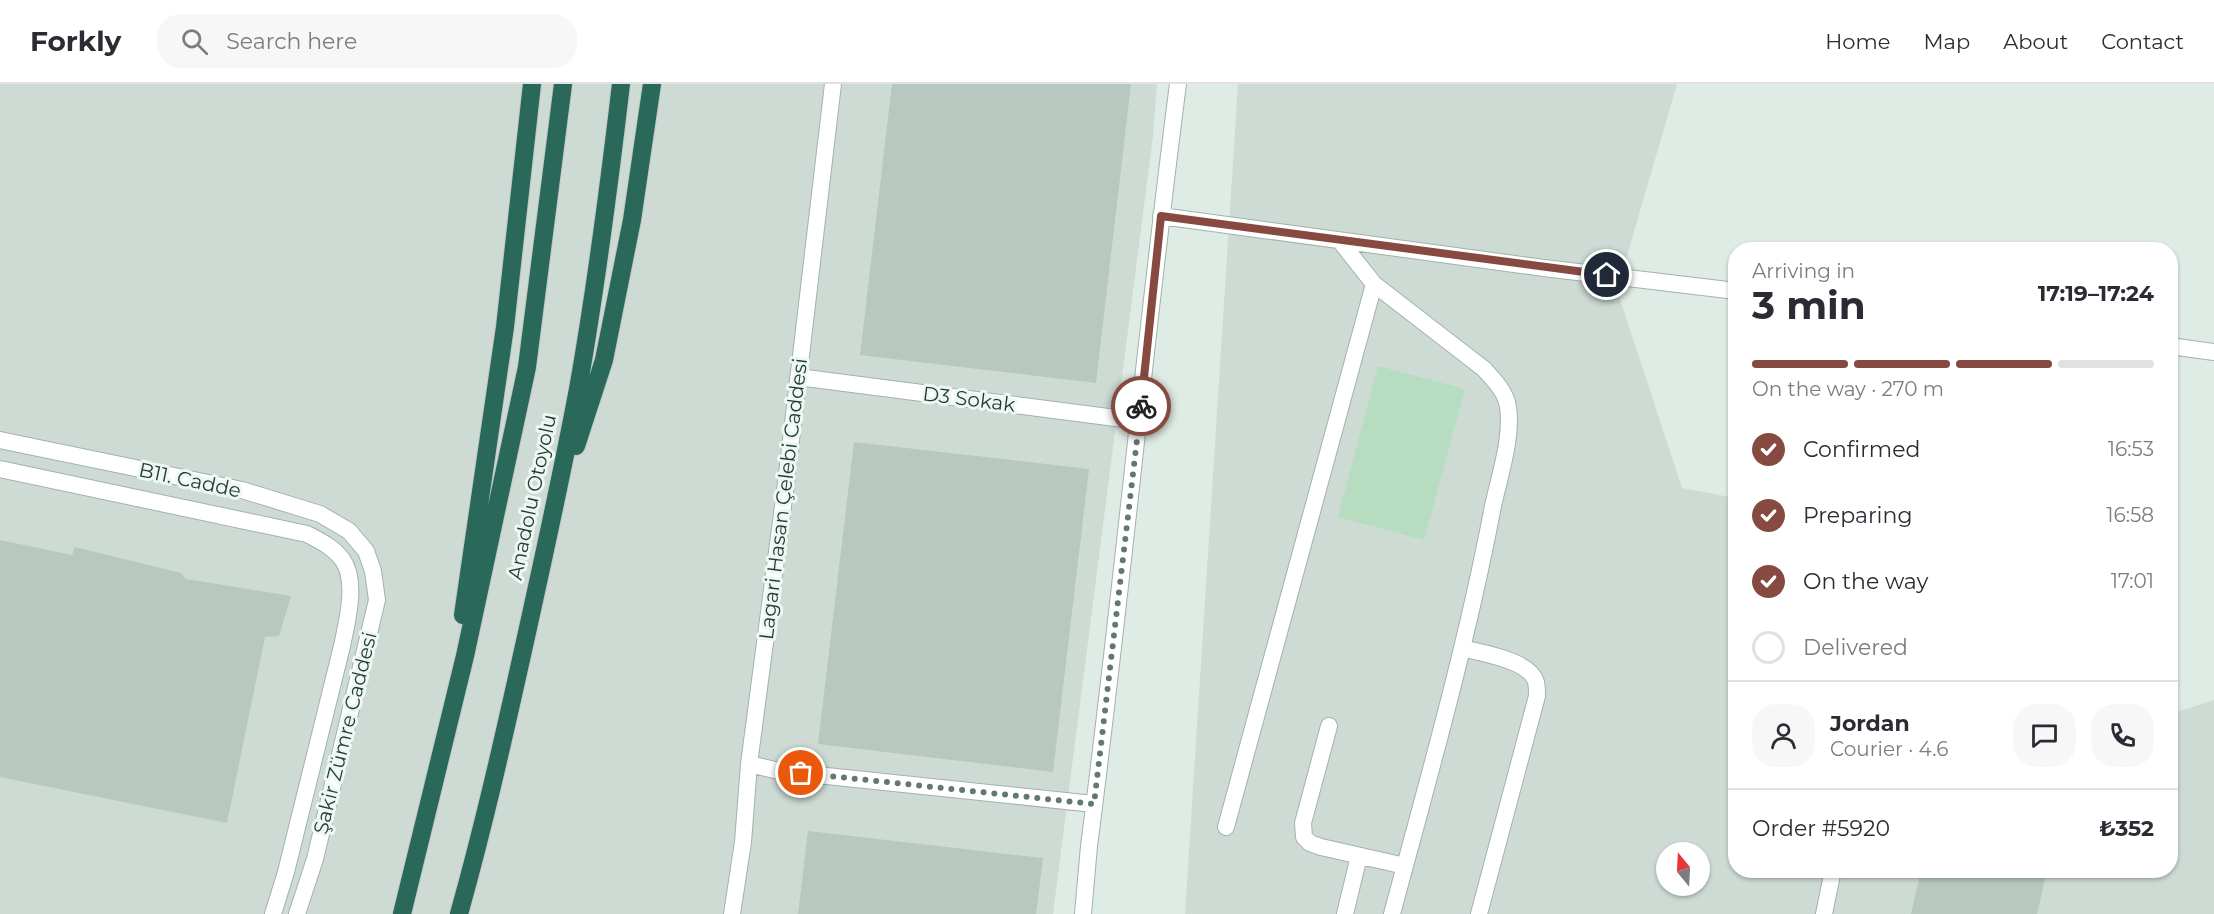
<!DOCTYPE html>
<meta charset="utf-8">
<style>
:root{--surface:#fff;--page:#f7f7f7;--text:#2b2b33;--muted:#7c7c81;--line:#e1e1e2;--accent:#874a40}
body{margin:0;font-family:Montserrat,sans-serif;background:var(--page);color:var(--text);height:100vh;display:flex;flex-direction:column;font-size:22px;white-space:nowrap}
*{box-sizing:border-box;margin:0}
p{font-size:20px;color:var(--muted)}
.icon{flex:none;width:33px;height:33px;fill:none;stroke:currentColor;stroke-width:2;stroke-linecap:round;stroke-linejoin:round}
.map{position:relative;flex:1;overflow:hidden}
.sheet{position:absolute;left:1728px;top:158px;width:450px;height:636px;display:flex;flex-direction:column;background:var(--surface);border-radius:24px;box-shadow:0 2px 4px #0004}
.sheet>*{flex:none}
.needle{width:39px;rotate:342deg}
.tools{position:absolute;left:1656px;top:758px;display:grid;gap:12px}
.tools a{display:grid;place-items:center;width:54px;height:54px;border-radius:50%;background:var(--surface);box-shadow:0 2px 4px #0004;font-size:30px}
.pin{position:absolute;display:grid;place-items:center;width:51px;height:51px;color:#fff;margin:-26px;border:3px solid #fff;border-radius:50%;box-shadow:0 2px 6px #0007}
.courier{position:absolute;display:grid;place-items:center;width:60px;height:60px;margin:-30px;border:4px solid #874a40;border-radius:50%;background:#fff;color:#222;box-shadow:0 2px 8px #0007}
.summary em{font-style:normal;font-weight:700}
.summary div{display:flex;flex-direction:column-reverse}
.summary{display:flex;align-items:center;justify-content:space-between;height:102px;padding:0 24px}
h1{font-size:39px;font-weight:700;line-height:45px}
.bar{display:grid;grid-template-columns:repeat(4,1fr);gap:9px 6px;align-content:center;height:72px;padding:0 24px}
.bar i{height:8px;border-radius:4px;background:var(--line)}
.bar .current{background:var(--accent)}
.bar p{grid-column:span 4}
.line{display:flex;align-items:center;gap:15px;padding:0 24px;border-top:2px solid var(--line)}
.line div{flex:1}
.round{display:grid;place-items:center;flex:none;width:63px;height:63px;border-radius:24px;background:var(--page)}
ol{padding:0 24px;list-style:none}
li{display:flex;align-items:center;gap:18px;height:66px}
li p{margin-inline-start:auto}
li .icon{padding:6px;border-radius:50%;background:var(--accent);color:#fff;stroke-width:4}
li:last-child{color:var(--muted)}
li i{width:33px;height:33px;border:3px solid var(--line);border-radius:50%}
header{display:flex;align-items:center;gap:36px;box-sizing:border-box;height:84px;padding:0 30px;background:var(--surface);border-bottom:2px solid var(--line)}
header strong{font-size:28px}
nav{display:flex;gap:33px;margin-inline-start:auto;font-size:21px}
.search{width:420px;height:54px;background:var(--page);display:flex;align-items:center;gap:15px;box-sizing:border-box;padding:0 21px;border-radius:24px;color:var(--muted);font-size:22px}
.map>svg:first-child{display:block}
.built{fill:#cddbd4;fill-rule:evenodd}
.green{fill:#b6ddbf}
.building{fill:#b7c8c1}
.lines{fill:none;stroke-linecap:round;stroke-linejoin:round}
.minor-casing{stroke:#a2b3ac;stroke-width:18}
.highway-casing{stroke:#c0c8c6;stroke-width:20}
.minor{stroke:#fff;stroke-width:16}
.highway{stroke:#2a6859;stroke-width:18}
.done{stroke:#627971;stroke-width:6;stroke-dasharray:0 10.8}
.route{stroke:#874a40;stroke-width:8}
.labels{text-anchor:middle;stroke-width:6;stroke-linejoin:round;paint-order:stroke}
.street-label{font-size:20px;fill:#1f3b32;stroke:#eff7f3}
</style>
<header>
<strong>Forkly</strong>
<div class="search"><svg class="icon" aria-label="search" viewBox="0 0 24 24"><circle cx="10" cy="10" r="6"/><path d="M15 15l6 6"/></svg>Search here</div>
<nav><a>Home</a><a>Map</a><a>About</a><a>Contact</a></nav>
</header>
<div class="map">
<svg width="2214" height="830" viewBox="0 0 2214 830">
<rect width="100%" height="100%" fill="#dfebe5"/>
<path class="built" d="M0 0H1157L1153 52 1053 830H0Z
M1238 0H1677L1617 206 1682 404 1735 414 1736 786H2170L2171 630 2214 616V830H1185ZM1666 768H1700V801H1666Z"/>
<path class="green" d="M1378 282 1465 305 1424 456 1338 433Z"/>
<path class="building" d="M892 0H1131L1096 299 860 271Z
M854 358 1089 385 1053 688 818 660Z
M0 456 72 471 75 463 181 489 186 495 291 512 279 552 265 553 227 739 0 693Z
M808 747 1043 774 1036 830H798Z
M1921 786H2047L2037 830H1911Z"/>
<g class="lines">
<g class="minor-casing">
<path id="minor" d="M1161 132 1544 184 1736 207
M1340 157 1374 200 1484 285C1494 296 1506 308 1508 323 1513 354 1498 396 1492 427 1466 563 1428 696 1392 830
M2170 262 2214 268
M798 293 1139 337
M0 356 242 406 320 430 349 447 366 467 373 487 377 516 315 775 297 830
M0 385 307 450C320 457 333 463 342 475 358 496 347 538 342 562L286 788 273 830
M1462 564C1481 569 1530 576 1536 598 1537 602 1537 608 1537 612L1479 830
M1329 642 1303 739 1304 753 1310 759 1321 763 1405 782
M749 680 779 687 1094 720
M1226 743 1374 200
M732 830 743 758 749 680 785 407 833 0
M1083 830 1089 762C1122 508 1145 253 1178 0
M1345 830 1359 772
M1824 830 1833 786"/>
</g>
<g class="highway-casing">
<path id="highway" d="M576 362 604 276 632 136 652 0
M463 531 505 243 532 0
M402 830 465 572 527 283 563 0
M459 830C484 741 504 652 524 562 543 476 562 391 578 305 596 204 609 102 621 0"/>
</g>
<use href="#minor" class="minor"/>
<use href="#highway" class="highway"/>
</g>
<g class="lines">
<path class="done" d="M801 689 1094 720 1141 322"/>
<path class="route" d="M1141 322 1161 132 1607 191"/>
</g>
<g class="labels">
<g class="street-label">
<text transform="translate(969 315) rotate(7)" y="7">D3 Sokak</text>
<text transform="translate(190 396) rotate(12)" y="7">B11. Cadde</text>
<text transform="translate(532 413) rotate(-78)" y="7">Anadolu Otoyolu</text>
<text transform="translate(783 415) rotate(-83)" y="7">Lagari Hasan Çelebi Caddesi</text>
<text transform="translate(345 649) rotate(-76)" y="7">Şakir Zümre Caddesi</text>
</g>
</g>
</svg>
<div class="tools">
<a><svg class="needle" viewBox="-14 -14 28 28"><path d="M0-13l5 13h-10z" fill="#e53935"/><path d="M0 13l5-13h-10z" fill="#7c7c81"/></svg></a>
</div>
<div class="pin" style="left:801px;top:689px;background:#ea580c"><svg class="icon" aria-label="bag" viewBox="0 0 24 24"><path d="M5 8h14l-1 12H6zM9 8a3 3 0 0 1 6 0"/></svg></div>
<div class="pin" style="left:1607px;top:191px;background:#1f2937"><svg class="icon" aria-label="home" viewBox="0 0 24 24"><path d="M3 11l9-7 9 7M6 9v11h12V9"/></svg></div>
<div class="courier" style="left:1141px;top:322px"><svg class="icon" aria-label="bike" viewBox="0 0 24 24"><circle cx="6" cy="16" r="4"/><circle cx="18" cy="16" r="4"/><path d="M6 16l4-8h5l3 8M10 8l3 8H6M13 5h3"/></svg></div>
<section class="sheet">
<div class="summary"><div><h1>3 min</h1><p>Arriving in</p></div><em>17:19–17:24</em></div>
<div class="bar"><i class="current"></i><i class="current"></i><i class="current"></i><i></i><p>On the way · 270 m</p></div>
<ol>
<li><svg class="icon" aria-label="check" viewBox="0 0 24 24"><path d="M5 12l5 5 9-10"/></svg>Confirmed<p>16:53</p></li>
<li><svg class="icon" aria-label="check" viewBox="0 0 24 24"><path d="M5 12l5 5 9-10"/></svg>Preparing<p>16:58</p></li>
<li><svg class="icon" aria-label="check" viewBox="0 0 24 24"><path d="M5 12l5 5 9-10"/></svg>On the way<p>17:01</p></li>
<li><i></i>Delivered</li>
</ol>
<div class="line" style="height:108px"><a class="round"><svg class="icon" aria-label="person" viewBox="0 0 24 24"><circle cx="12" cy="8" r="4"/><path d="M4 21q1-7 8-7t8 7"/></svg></a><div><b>Jordan</b><p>Courier · 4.6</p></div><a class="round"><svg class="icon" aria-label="chat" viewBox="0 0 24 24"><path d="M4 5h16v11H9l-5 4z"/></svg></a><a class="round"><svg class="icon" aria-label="phone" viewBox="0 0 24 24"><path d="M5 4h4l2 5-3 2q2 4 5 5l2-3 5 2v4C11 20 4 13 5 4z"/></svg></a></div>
<div class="line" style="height:78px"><div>Order #5920</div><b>₺352</b></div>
</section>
</div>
